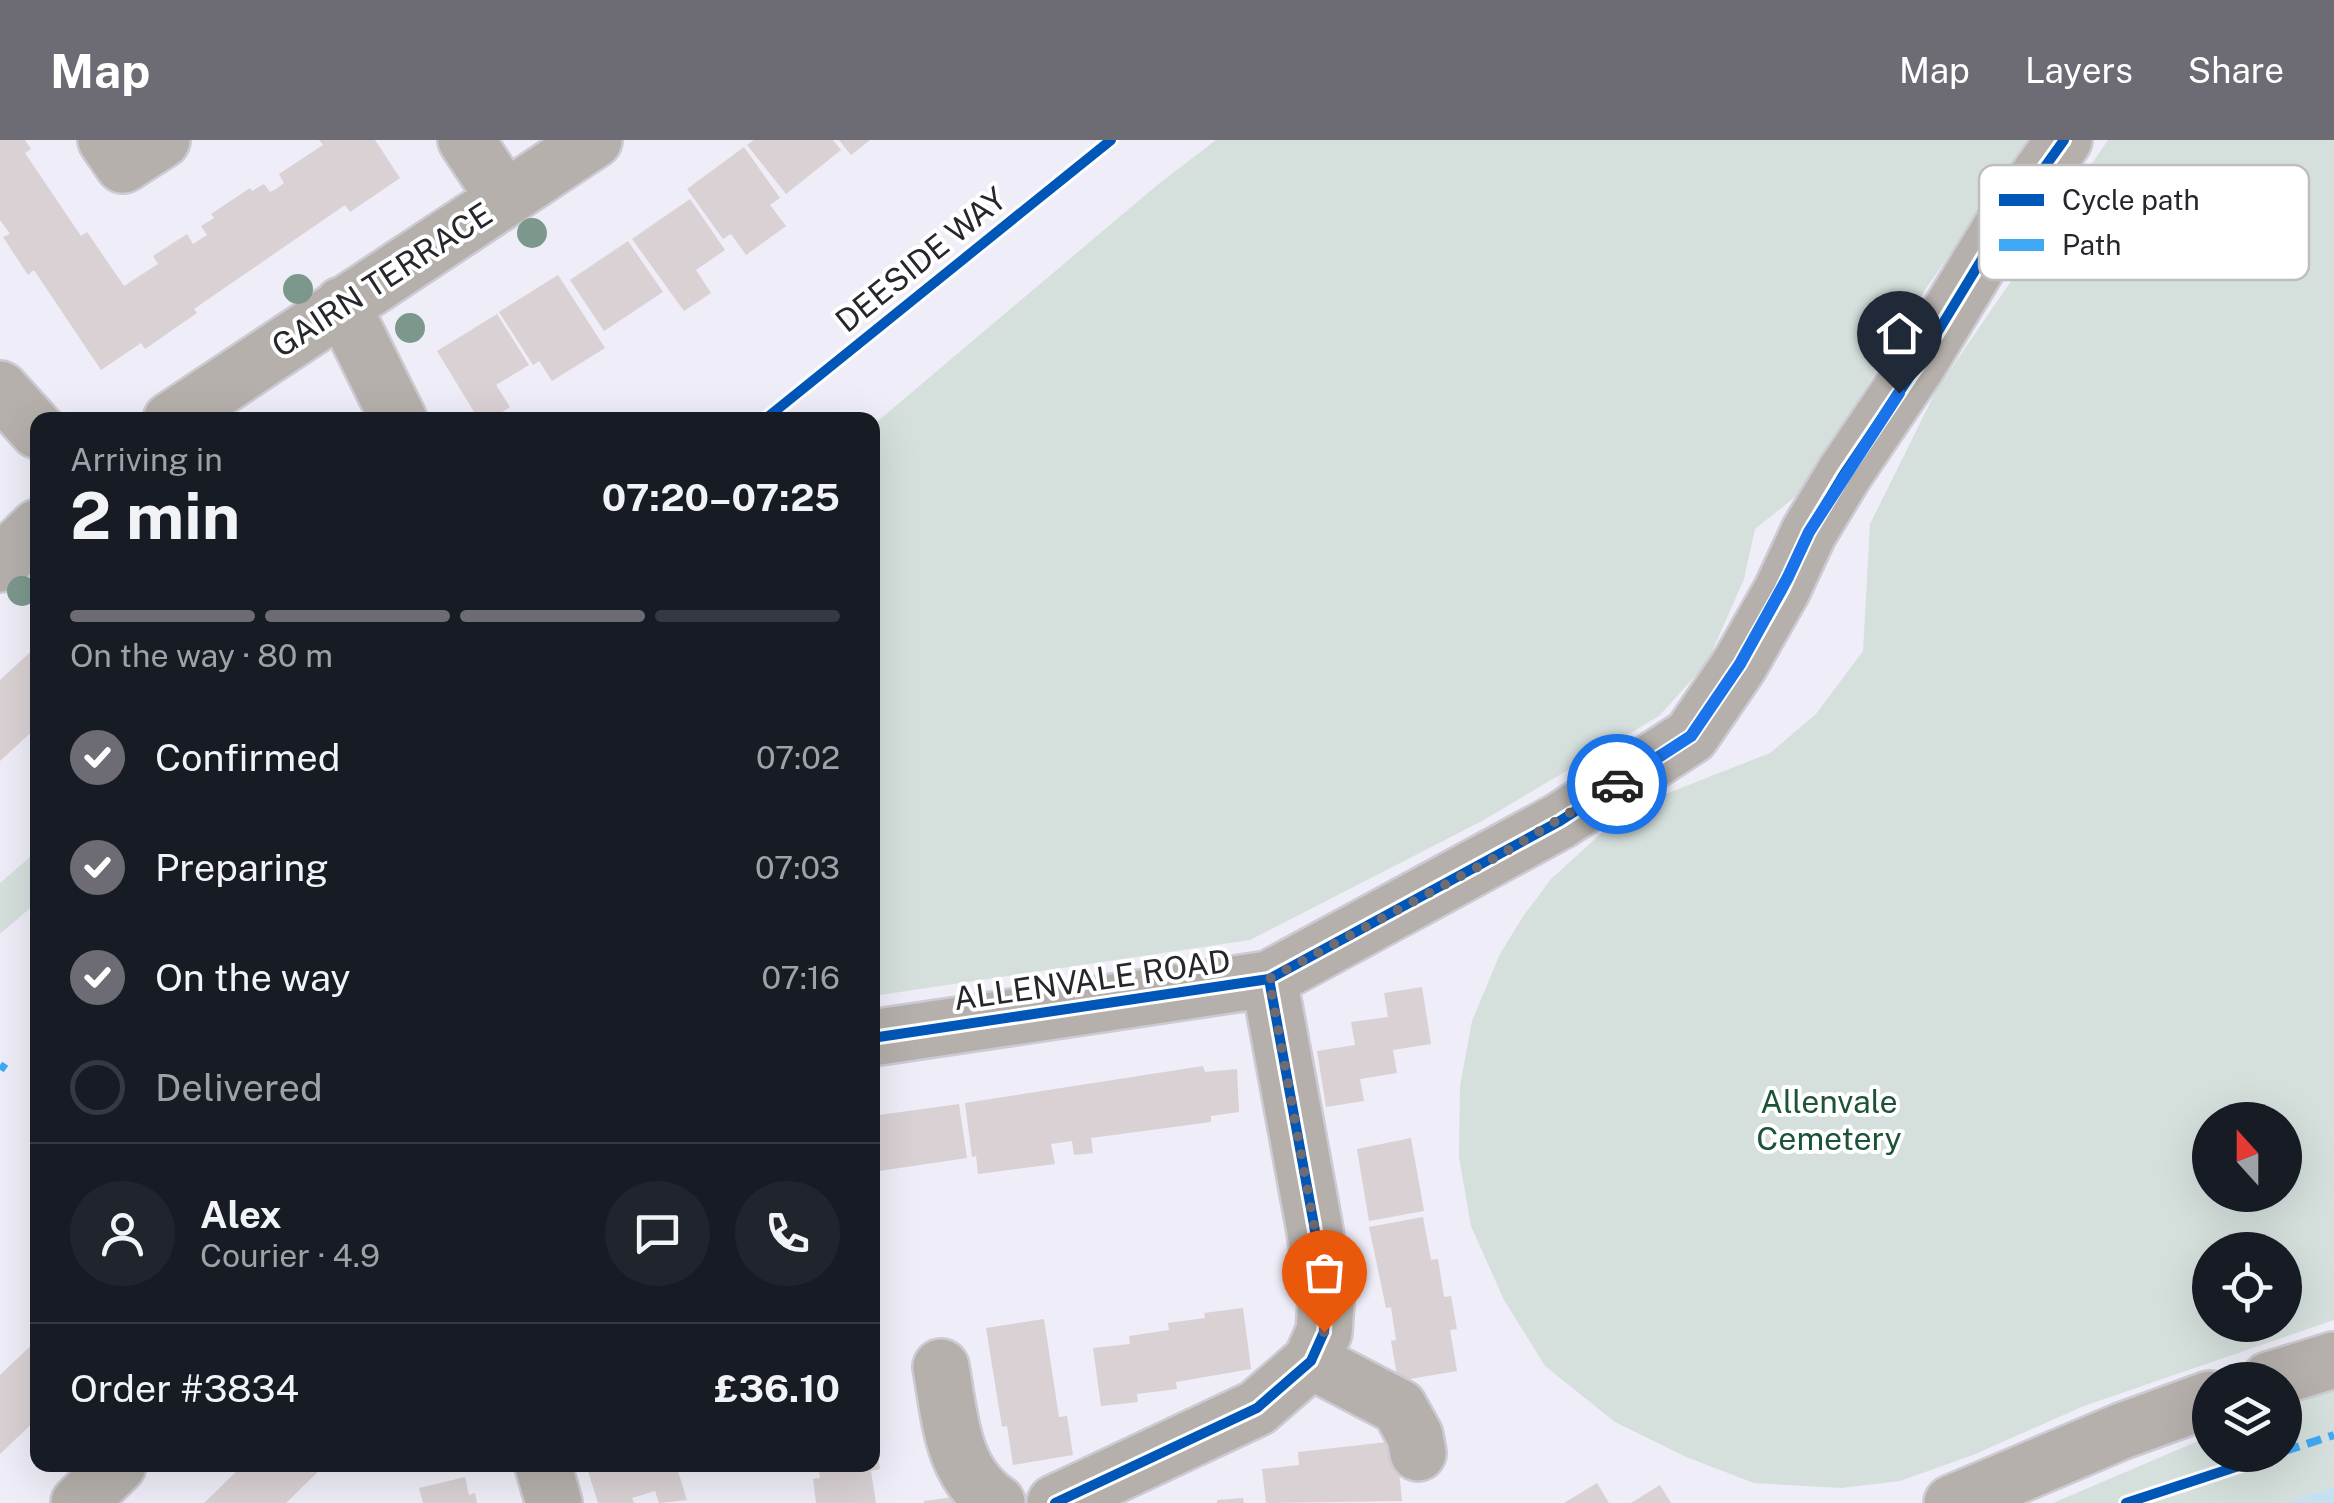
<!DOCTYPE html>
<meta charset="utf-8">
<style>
:root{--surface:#171b24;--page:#20242c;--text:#f1f3f6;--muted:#9ea1a6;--line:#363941;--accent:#6d6c74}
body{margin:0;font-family:"Public Sans",sans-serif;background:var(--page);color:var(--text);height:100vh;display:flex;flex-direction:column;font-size:38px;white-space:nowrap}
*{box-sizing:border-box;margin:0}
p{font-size:32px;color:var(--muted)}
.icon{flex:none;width:55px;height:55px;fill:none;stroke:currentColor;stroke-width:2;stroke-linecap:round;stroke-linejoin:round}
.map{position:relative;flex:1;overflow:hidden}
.panel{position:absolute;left:30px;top:272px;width:850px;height:1060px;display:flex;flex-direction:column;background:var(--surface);border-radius:20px;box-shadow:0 10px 40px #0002}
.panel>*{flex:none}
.needle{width:65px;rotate:339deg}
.tools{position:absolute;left:2192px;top:962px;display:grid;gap:20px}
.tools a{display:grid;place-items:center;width:110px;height:110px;border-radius:50%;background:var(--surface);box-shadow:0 10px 40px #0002;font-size:50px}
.pin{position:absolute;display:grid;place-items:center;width:85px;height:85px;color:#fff;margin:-102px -42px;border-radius:50% 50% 50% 0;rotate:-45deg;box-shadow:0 0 10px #0007}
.pin .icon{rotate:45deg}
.courier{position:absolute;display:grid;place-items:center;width:100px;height:100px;margin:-50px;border:8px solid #1a73e8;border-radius:50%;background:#fff;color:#222;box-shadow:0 2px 12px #0007}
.head em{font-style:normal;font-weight:700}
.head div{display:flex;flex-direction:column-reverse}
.head{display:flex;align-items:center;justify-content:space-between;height:170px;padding:0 40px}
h1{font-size:65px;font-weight:700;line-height:75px}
.bar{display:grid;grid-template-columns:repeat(4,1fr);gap:15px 10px;align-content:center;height:120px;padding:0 40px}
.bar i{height:12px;border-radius:8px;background:var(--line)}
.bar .selected{background:var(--accent)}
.bar p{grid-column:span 4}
.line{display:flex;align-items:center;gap:25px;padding:0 40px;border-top:2px solid var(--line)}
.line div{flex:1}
.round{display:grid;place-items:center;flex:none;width:105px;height:105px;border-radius:52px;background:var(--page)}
ol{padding:0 40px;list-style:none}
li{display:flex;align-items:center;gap:30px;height:110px}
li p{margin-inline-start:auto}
li .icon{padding:10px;border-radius:50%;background:var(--accent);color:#fff;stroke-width:4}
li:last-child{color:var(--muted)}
li i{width:55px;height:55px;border:5px solid var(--line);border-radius:50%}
header{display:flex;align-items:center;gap:60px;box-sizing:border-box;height:140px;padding:0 50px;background:var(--accent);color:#fff}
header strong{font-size:48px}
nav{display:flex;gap:55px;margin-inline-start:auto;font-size:35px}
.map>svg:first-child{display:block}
.green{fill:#d5e0dd;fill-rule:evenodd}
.water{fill:#c6e0ef}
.building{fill:#d9d1d4}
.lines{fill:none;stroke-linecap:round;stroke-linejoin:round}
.minor-casing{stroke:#cccad2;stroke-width:60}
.minor{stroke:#b5b0ab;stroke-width:55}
.quiet{stroke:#3fa9f5;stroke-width:8;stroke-dasharray:15 8;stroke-linecap:butt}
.cycleway-casing{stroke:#fff;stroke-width:16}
.cycleway{stroke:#0057b8;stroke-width:10}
.tree{fill:#7c988d}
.done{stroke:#6d6c74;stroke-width:10;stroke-dasharray:0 18}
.route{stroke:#1a73e8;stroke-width:12}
.labels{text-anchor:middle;stroke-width:8;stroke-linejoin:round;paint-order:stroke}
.street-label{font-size:32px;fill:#27262d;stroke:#fff}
.park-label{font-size:32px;fill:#1d5337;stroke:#fff}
.key{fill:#fff;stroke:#bebec0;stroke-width:2.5}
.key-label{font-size:28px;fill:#27262d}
</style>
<header>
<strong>Map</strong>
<nav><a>Map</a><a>Layers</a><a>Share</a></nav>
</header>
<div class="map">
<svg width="2334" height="1363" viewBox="0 0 2334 1363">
<rect width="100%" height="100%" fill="#efedf7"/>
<path class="green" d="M1216 0H2029L1925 150 1805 349 1755 389 1744 439 1707 523 1659 576 1482 681 1250 800 873 856 872 286 1156 46Z
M2108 0H2334V1180L2084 1266 1973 1315 1900 1341 1841 1348 1754 1343 1686 1317 1615 1282 1545 1226 1504 1160 1471 1086 1459 1017 1460 946 1472 881 1500 814 1522 778 1551 739 1616 680 1663 655 1770 613 1816 574 1863 511 1870 384 1937 249ZM2285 980V1055H2210V980ZM2210 1110H2285V1185H2210Z
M37 711V762L0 794V743Z
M2334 1248V1347L2285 1363H2053L2210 1296V1315H2285V1264Z"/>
<path class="water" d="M2334 1347V1363H2285Z"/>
<path class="building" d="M0 0H25L31 9 25 13 81 96 87 92 124 146 158 124 153 116 187 94 193 104 207 95 201 86 214 78 211 74 250 48 252 51 264 44 270 52 276 49 284 43 279 34 323 5 319 0H375L400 38 350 72 345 65 194 169 197 173 145 209 141 203 101 230 34 130 28 135 3 97 10 94 0 80Z
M754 0H833L841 10 786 54 747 5Z
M839 0H870L851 15Z
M744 7 780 58 770 65 786 86 746 115 731 94 723 99 687 49Z
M690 59 725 110 696 130 711 153 684 171 632 99Z
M628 101 663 152 604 191 570 140Z
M558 135 605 208 552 241 539 221 533 225 499 172Z
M497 174 529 225 496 245 510 267 490 280H479L437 211Z
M38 505V586L0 621V540Z
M1422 847 1431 904 1393 910 1397 933 1360 939 1364 961 1326 967 1317 911 1355 905 1351 882 1388 877 1384 853Z
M1203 926 1205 932 1237 929 1239 972 1211 976V982L1091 998 1093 1013 1074 1015 1072 1001 1051 1004 1055 1024 978 1034 976 1016 972 1017 965 963Z
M959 964 967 1018 872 1032V976Z
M1411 998 1424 1071 1369 1081 1357 1009Z
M1423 1077 1431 1120 1438 1119 1444 1157 1451 1156 1457 1189 1450 1190 1457 1231 1398 1241 1391 1201 1396 1200 1391 1167 1386 1168 1369 1087Z
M1243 1168 1251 1229 1176 1242 1177 1249 1137 1254 1138 1262 1101 1266 1093 1208 1130 1204 1129 1196 1169 1190 1168 1183 1205 1178 1204 1173Z
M1044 1179 1059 1277 1067 1276 1073 1315 1013 1325 1007 1286 1002 1287 986 1188Z
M38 1199V1278L0 1314V1235Z
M875 1295 880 1329 871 1331 876 1363H816L813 1339 820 1338 818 1325H872Z
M1396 1301 1402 1361 1266 1363 1262 1329 1299 1325 1298 1312Z
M243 1325H325L286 1363H204Z
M586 1325H676L687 1360 659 1363 655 1351 632 1358 634 1363H598Z
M465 1337 469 1355 475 1353 477 1363H423L419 1348Z
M1597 1343 1609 1363H1564Z
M1660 1345 1671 1363H1631Z
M954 1357 955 1363H924V1361Z
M1243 1358 1244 1363H1217V1360Z"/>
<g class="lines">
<g class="minor-casing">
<path id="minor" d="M106 0 123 25 162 0
M466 0 505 59
M342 165 399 280
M0 249 38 291
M171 280 594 0
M0 424 38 387
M872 898 1269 839 1560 681 1691 596 1740 524 1782 450 1809 392 1844 334 1917 226 1999 91 2064 0
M1311 1221 1399 1267 1415 1296 1418 1313
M941 1227C950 1277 951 1332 997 1363
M2269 1240 2334 1220
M543 1325 554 1363
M79 1363 118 1325
M1055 1363 1257 1268 1311 1221 1324 1192 1326 1162 1314 1085 1269 839
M1952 1363 2122 1291 2210 1259"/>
</g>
<use href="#minor" class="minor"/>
<path class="quiet" d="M0 925 6 929
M2285 1311 2334 1295"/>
<g class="cycleway-casing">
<path id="cycleway" d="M764 280 1111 0
M872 898 1269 839 1560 681 1691 596 1740 524 1782 450 1809 392 1844 334 1917 226 1999 91 2064 0
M1055 1363 1257 1268 1311 1221 1324 1192 1326 1162 1314 1085 1269 839
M2126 1363 2272 1315"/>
</g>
<use href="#cycleway" class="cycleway"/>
</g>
<g class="tree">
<circle cx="532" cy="93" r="15"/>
<circle cx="298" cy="149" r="15"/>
<circle cx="410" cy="188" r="15"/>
<circle cx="22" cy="451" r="15"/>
</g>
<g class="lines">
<path class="done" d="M1324 1192 1326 1162 1314 1085 1269 839 1502 714 1617 644"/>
<path class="route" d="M1617 644 1691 596 1740 524 1788 437 1809 392 1899 253"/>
</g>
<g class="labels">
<g class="street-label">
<text transform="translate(921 120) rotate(-39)" y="11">DEESIDE WAY</text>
<text transform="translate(382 140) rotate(-33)" y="11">GAIRN TERRACE</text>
<text transform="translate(1092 840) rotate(-8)" y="11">ALLENVALE ROAD</text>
</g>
<g class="park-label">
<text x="1829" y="973">Allenvale<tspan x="1829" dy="37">Cemetery</tspan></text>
</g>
</g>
<rect x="1979" y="25" width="330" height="115" rx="15" class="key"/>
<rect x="1999" y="54" width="45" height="12" fill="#0057b8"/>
<rect x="1999" y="99" width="45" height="12" fill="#3fa9f5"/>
<g class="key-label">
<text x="2062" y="70">Cycle path</text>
<text x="2062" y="115">Path</text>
</g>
</svg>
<div class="tools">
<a><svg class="needle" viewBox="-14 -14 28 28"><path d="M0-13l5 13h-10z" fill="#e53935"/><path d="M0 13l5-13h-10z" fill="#9ea1a6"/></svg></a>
<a><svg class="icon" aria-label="locate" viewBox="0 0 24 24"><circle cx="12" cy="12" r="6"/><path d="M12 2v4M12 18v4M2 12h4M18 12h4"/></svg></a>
<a><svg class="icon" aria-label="layers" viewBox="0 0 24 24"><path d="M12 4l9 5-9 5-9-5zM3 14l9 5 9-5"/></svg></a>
</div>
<div class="pin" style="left:1324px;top:1192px;background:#ea580c"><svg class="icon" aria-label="bag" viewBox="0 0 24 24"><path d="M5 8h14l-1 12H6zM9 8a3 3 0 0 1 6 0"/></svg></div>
<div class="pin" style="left:1899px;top:253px;background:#1f2937"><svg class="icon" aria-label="home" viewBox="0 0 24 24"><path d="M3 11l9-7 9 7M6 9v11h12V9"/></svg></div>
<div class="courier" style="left:1617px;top:644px"><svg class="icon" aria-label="car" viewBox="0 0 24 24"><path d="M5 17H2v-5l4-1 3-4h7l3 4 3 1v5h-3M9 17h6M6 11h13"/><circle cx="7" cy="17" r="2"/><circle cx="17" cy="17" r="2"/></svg></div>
<section class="panel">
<div class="head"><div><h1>2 min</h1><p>Arriving in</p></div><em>07:20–07:25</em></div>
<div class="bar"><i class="selected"></i><i class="selected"></i><i class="selected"></i><i></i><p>On the way · 80 m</p></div>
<ol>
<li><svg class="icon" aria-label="check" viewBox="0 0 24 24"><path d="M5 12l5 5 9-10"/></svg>Confirmed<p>07:02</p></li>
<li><svg class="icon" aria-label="check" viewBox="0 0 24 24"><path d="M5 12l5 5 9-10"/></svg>Preparing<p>07:03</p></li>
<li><svg class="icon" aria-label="check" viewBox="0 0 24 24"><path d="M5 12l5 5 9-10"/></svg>On the way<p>07:16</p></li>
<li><i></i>Delivered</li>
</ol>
<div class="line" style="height:180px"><a class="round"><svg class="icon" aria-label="person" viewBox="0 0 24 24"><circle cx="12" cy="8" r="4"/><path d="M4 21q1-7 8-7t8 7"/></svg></a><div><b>Alex</b><p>Courier · 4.9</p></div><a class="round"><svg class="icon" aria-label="chat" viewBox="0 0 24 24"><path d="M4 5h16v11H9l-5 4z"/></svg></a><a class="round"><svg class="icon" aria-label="phone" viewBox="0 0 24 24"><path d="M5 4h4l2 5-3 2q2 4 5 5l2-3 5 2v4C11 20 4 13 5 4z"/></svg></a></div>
<div class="line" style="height:130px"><div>Order #3834</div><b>£36.10</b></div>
</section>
</div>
